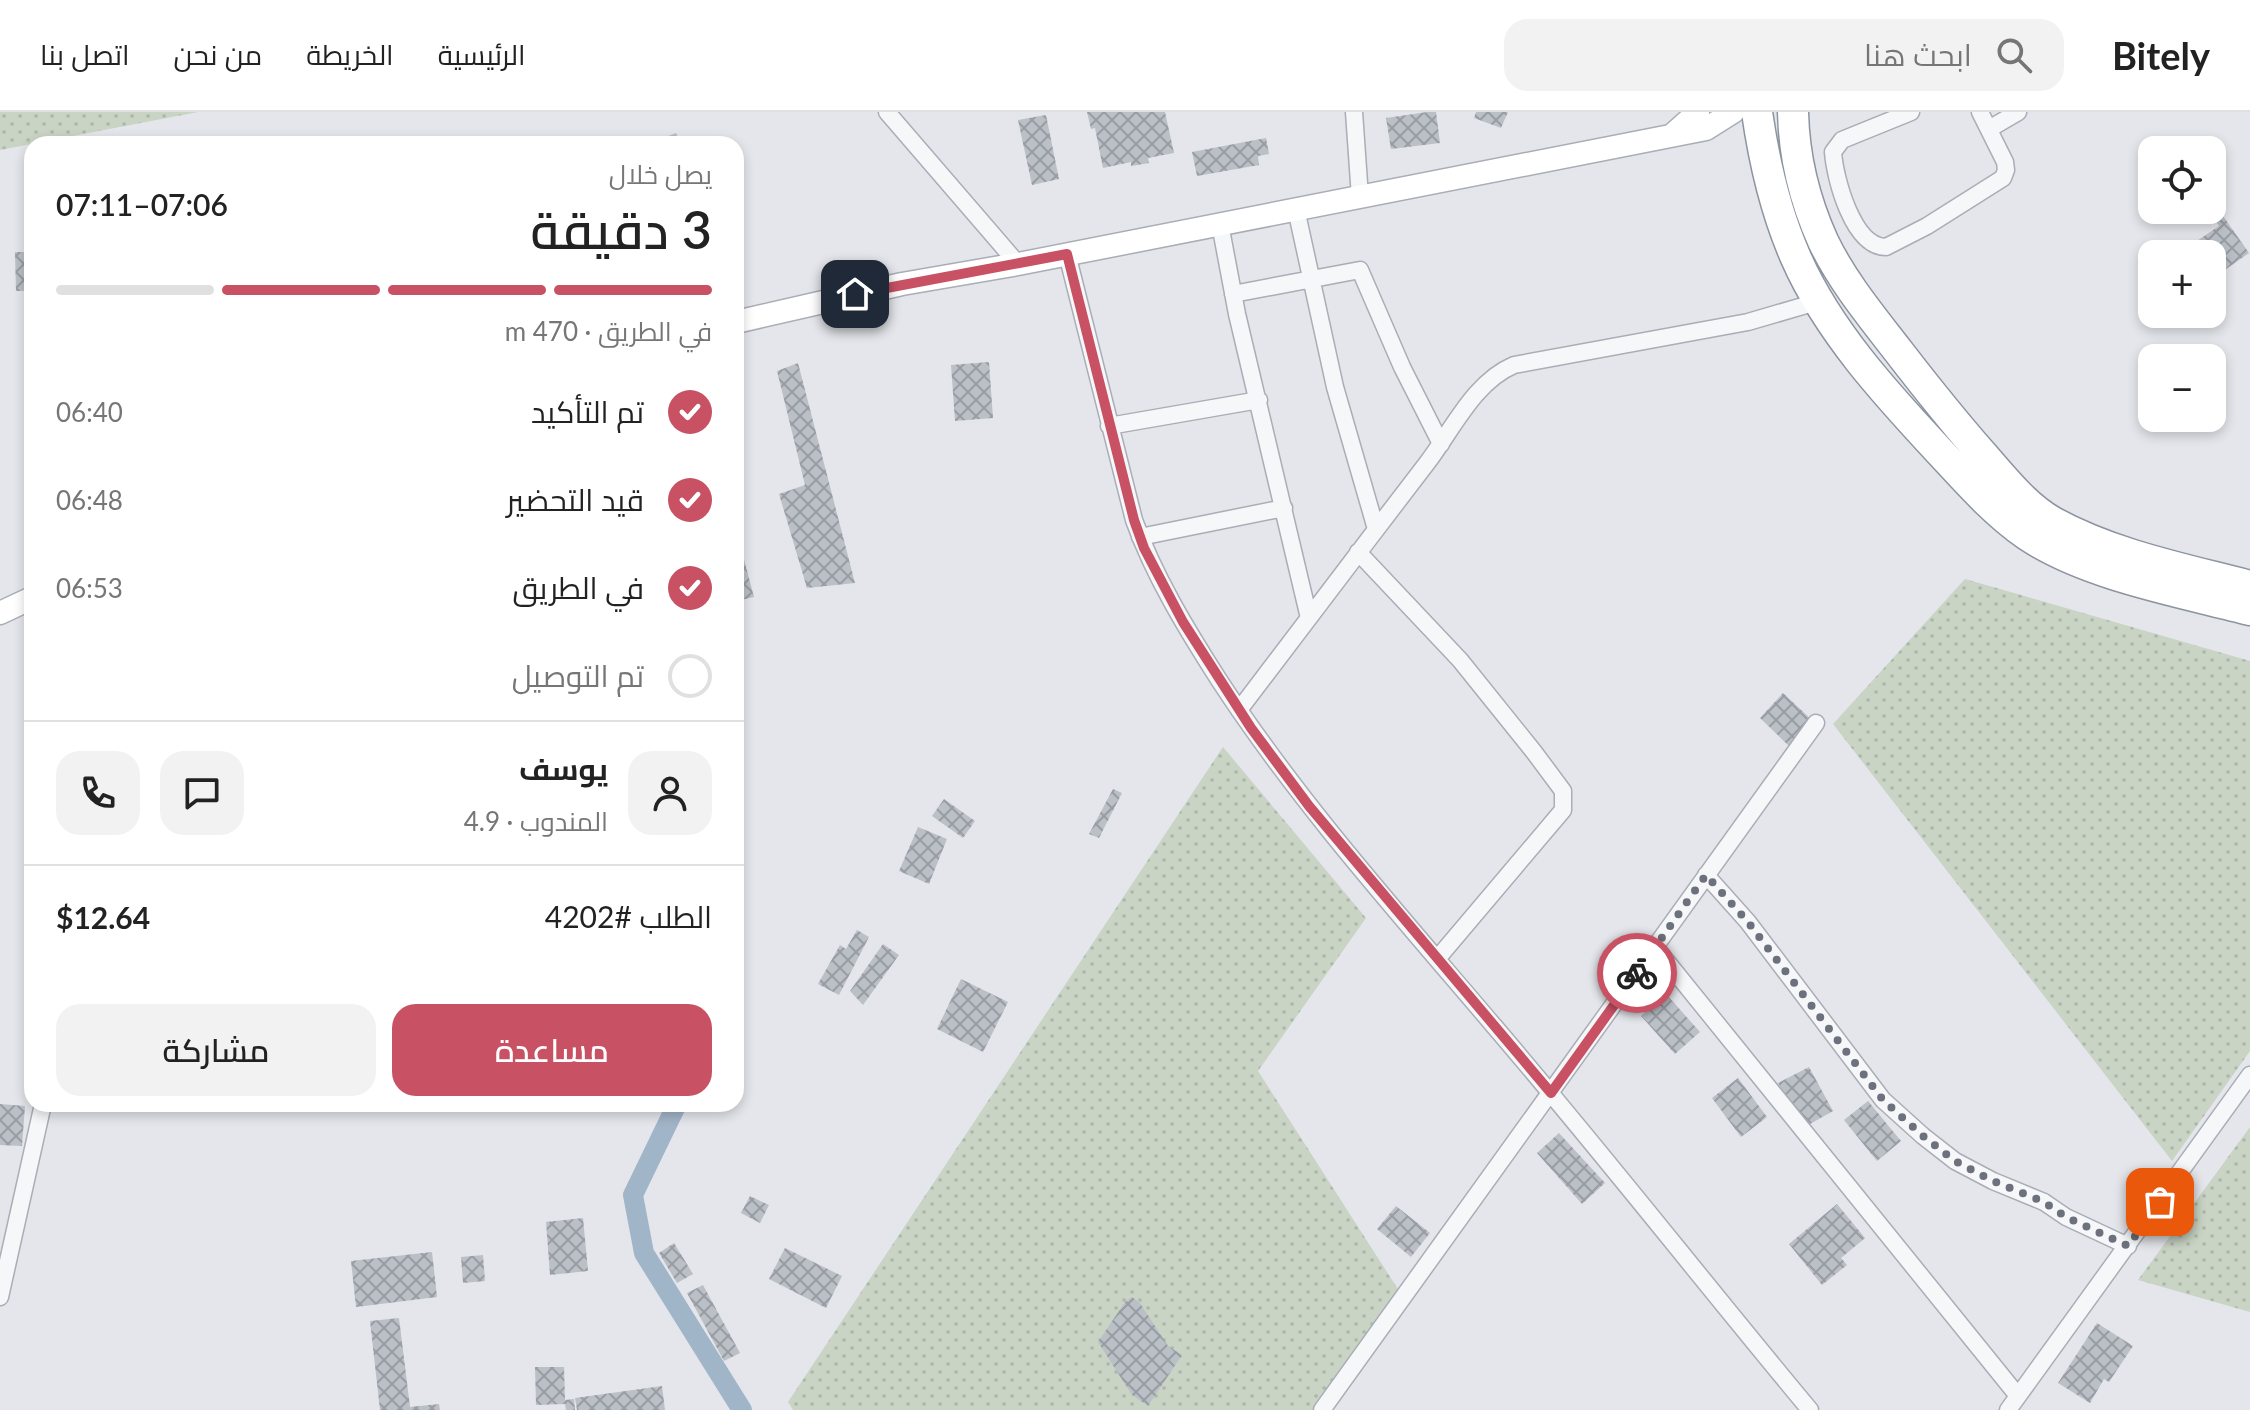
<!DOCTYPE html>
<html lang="ar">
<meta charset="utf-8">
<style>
:root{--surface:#fff;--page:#f2f2f2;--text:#222;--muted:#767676;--line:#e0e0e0;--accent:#c85164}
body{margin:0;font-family:Lato,Cairo,sans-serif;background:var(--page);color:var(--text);direction:rtl;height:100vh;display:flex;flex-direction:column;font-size:30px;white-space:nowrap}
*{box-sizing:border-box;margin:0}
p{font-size:26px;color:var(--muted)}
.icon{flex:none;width:44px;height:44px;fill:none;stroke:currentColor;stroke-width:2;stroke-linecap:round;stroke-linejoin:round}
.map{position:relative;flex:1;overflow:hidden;direction:ltr}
.details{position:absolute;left:24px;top:24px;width:720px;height:976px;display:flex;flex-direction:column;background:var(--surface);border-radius:24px;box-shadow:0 4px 12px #0003;direction:rtl}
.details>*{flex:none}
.fabs{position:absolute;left:2138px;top:24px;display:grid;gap:16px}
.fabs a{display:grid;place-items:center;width:88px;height:88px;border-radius:16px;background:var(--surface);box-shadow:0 4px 12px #0003;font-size:40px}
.pin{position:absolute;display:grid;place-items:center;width:68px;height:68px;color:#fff;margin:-34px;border-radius:16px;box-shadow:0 4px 12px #0006}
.courier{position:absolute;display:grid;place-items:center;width:80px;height:80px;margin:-40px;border:6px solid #c85164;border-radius:50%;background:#fff;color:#222;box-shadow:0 2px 10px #0007}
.summary em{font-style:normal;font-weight:600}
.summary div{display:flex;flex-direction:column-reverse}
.summary{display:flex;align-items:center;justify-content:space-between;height:136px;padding:0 32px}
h1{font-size:52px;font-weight:600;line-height:60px}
.bar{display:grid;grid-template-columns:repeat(4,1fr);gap:12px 8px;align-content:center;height:96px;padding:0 32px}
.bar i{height:10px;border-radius:6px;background:var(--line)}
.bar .selected{background:var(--accent)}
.bar p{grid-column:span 4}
.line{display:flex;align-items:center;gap:20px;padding:0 32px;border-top:2px solid var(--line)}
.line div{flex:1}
.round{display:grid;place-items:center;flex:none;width:84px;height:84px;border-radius:24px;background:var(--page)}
ol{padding:0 32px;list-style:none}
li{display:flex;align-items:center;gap:24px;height:88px}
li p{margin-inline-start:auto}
li .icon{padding:8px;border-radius:50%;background:var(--accent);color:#fff;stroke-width:4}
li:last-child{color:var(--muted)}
li i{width:44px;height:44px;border:4px solid var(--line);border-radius:50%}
.action{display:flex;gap:16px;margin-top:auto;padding:16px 32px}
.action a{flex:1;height:92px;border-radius:24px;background:var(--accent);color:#fff;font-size:32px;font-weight:600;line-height:92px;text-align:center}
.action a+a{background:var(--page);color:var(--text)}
header{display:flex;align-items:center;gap:48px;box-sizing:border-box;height:112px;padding:0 40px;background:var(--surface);border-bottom:2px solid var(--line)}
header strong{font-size:38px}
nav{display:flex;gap:44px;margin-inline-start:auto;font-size:28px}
.search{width:560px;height:72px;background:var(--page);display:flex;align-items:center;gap:20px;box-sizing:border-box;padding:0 28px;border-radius:24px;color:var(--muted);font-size:30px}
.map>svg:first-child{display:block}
.grass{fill:url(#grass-dots)}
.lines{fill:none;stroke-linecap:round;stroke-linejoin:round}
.canal{stroke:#a1b5c8;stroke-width:20}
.building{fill:url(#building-cross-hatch)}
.street-casing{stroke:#a9adb5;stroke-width:19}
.secondary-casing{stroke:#a9adb5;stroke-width:25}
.highway-casing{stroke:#8c94a1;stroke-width:33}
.street{stroke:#f6f7f9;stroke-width:16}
.secondary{stroke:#fff;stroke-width:22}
.highway{stroke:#fff;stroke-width:30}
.done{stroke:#6c727d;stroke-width:8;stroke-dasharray:0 14.4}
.route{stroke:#c85164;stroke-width:10}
</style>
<header>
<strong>Bitely</strong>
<div class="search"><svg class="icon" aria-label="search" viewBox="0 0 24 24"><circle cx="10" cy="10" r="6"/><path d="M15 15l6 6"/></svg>ابحث هنا</div>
<nav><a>الرئيسية</a><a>الخريطة</a><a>من نحن</a><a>اتصل بنا</a></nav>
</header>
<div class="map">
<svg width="2250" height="1298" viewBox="0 0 2250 1298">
<defs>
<pattern id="grass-dots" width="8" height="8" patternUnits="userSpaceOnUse" patternTransform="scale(2)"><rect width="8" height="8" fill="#c9d4c5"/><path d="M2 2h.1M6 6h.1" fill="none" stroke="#adb7aa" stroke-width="1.8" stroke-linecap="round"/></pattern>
<pattern id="building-cross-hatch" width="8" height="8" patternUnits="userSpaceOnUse" patternTransform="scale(2)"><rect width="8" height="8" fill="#bbc0c7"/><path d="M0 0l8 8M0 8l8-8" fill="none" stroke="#989da3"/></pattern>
</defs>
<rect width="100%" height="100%" fill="#e4e6eb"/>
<path class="grass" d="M0 0H198L0 38Z
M1965 467 2250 549V939L2172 1049 1833 612Z
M1223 635 1366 806 1258 959 1403 1185 1313 1298H793L788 1290Z
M2250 1015V1200L2138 1168Z"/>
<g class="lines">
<path class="canal" d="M677 992 633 1083 644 1141 742 1298"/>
</g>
<path class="building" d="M1087 0H1165L1174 41 1148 46 1149 51 1131 54V50L1103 56 1095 16 1091 17Z
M1427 0H1436L1440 31 1391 37 1386 6Z
M1476 0H1508L1501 16 1474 6Z
M1046 3 1059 67 1032 73 1018 8Z
M676 21 681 32H648Z
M1266 26 1269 42 1258 44 1259 53 1197 64 1192 40Z
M235 28V32H205V29Z
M2221 101 2249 141 2212 167V142H2193L2188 135 2219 114 2214 106Z
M15 140H32V179H16Z
M989 250 993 306 955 309 951 253Z
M798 251 855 471 807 476 779 382 805 373 777 259Z
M736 418 754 485 736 489Z
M1783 581 1813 609 1789 634 1760 606Z
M1113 677 1122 681 1099 726 1089 722Z
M944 687 975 709 963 726 932 704Z
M918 715 947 727 929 772 899 759Z
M857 818 869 825 839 883 818 872 840 833 846 837Z
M883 832 899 843 863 893 850 879Z
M961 867 1008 890 983 940 937 917Z
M1666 882 1700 920 1675 942 1641 904Z
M1809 955 1833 999 1803 1016 1778 971Z
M1738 966 1767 1005 1741 1025 1712 986Z
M1868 989 1901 1029 1877 1049 1844 1008Z
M0 992 25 994 22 1034 0 1033Z
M1559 1021 1605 1071 1582 1092 1537 1041Z
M750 1084 769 1093 760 1111 741 1101Z
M1837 1092 1865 1126 1841 1146 1847 1153 1822 1173 1789 1132Z
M1396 1094 1430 1121 1411 1145 1377 1117Z
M583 1106 588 1159 550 1163 546 1110Z
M674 1131 693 1162 677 1171 659 1141Z
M785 1136 842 1164 826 1196 769 1167Z
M432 1140 437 1185 356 1195 351 1149Z
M483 1143 485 1169 463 1171 461 1145Z
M703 1173 740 1241 724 1249 687 1181Z
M1132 1185 1140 1191 1168 1234 1182 1243 1148 1294 1132 1283 1098 1230 1125 1190Z
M399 1206 410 1295 439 1292 440 1298H380L370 1209Z
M2097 1211 2133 1234 2109 1270 2104 1267 2090 1291 2058 1271Z
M535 1255H564L565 1288 574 1287 575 1298H566L565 1292 536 1293Z
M662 1274 665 1298H577L575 1286Z"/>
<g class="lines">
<g class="street-casing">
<path id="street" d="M887 0 1018 152
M1354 0 1360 85
M1911 0 1842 28 1833 40C1835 67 1853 135 1886 135L1927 114 2003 66 2006 58 2005 50 1980 0
M1989 17 2018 0
M1296 97 1335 275 1376 417
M1220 112 1237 202 1309 506
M1067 142 1134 408C1154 464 1187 518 1219 568 1300 692 1399 802 1494 914 1602 1040 1704 1171 1810 1298
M1233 182 1360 158 1402 255 1441 332
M1109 314 1259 288
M1140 425 1284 396
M1358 440 1460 548 1534 640 1563 679V698L1437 847
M1239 598C1302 515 1364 433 1427 351 1453 317 1474 270 1514 253L1748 210 1820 189
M1706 763 1748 810 1883 988 1923 1024 1955 1049 1993 1069 2044 1090 2066 1105 2128 1134
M1655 835 2018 1284
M0 1185 43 992
M1322 1298 1816 611
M2008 1298 2250 963"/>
</g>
<g class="secondary-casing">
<path id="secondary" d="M1671 24 1698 0
M736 210 902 172 1018 152 1706 17 1733 0
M0 501 32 486"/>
</g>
<g class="highway-casing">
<path id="highway" d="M1757 0C1764 49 1776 101 1796 146 1828 219 1886 282 1940 340 1967 369 1994 400 2027 423 2086 463 2181 480 2250 498
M1793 0C1794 46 1804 87 1823 129 1842 169 1872 205 1899 240 1926 275 1954 310 1983 343 2004 367 2026 395 2053 410 2113 443 2185 457 2250 474"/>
</g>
<use href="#street" class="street"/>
<use href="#secondary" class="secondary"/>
<use href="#highway" class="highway"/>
</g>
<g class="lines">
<path class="done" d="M1637 861 1706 763 1748 810 1883 988 1923 1024 1955 1049 1993 1069 2044 1090 2066 1105 2128 1134 2160 1090"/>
<path class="route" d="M855 182 1067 142 1134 408 1144 436 1183 510 1251 616 1309 694 1551 981 1637 861"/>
</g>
</svg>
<div class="fabs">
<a><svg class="icon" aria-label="locate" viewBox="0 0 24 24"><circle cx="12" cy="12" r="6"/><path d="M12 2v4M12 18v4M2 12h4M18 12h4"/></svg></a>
<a>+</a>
<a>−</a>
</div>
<div class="pin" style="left:2160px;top:1090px;background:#ea580c"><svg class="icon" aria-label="bag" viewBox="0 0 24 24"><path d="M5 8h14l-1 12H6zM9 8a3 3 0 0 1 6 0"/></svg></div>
<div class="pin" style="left:855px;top:182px;background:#1f2937"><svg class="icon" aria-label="home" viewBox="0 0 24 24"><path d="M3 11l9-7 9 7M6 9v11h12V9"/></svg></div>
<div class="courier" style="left:1637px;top:861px"><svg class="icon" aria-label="bike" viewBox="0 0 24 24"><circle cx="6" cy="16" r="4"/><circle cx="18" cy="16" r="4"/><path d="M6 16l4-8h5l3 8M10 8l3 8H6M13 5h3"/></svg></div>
<section class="details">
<div class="summary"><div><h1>3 دقيقة</h1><p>يصل خلال</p></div><em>07:06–07:11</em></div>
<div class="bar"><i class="selected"></i><i class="selected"></i><i class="selected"></i><i></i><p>في الطريق · 470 m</p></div>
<ol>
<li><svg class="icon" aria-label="check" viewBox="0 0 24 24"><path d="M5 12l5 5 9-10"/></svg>تم التأكيد<p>06:40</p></li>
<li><svg class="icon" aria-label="check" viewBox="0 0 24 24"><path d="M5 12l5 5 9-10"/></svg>قيد التحضير<p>06:48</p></li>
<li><svg class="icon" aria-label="check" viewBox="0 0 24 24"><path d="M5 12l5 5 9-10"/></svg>في الطريق<p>06:53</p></li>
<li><i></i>تم التوصيل</li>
</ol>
<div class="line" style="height:144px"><a class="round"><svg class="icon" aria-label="person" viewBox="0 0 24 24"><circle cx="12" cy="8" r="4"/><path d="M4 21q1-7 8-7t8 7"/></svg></a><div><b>يوسف</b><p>المندوب · 4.9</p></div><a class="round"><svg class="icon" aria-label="chat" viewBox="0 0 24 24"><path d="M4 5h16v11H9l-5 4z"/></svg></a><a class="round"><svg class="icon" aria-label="phone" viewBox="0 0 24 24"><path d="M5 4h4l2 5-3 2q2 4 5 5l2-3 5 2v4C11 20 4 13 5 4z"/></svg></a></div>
<div class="line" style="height:104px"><div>الطلب #4202</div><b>$12.64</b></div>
<div class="action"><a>مساعدة</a><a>مشاركة</a></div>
</section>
</div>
